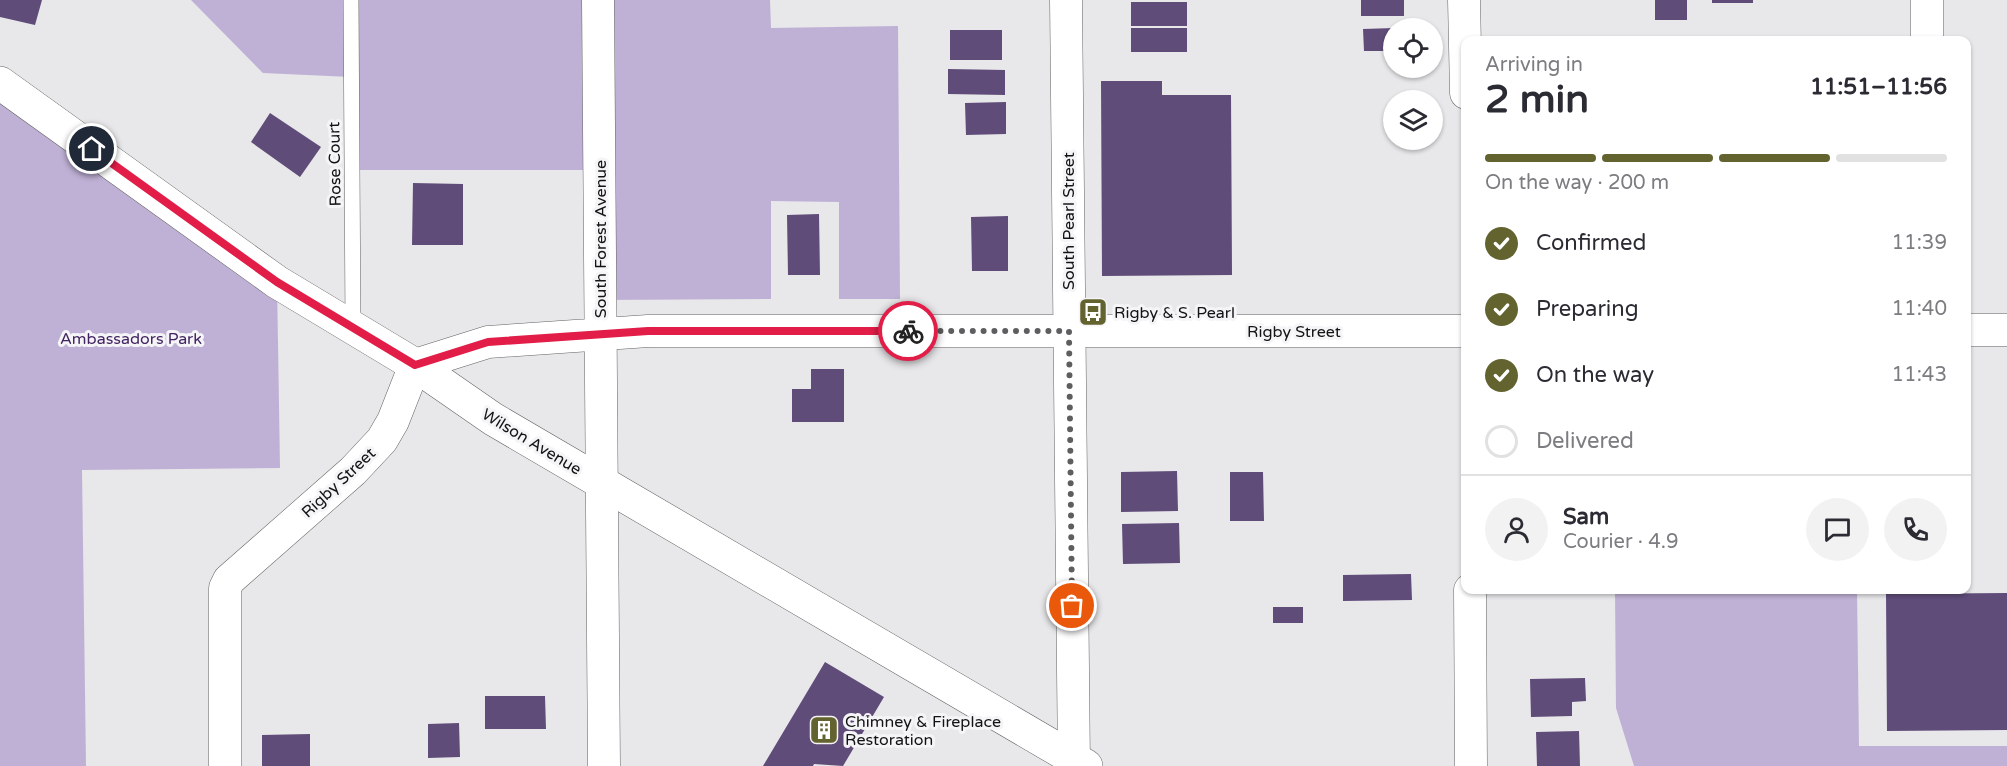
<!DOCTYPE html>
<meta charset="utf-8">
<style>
:root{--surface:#fff;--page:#f2f2f3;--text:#2b2b33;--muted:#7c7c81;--line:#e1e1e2;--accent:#636330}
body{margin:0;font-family:"Varela Round",sans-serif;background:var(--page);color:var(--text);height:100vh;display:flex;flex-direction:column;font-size:22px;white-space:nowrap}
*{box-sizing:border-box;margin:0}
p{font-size:20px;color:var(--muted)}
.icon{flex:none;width:33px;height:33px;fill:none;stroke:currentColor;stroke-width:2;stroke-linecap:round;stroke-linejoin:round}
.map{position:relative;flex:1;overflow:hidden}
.details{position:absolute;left:1461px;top:36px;width:510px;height:558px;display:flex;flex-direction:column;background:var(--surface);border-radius:12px;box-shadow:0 2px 4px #0004}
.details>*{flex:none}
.tools{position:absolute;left:1383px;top:18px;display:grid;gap:12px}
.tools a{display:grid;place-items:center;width:60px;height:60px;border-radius:50%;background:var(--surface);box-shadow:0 2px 4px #0004;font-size:30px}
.pin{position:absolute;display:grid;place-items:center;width:51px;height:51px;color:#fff;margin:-26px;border:3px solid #fff;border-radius:50%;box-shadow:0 2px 6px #0007}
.courier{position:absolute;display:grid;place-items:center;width:60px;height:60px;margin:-30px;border:4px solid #e11d48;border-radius:50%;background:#fff;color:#222;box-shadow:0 2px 8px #0007}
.headline em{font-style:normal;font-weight:700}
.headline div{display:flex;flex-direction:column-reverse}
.headline{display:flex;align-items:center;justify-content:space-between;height:102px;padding:0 24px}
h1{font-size:39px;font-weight:700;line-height:45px}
.bar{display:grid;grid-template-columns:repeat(4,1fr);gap:9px 6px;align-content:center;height:72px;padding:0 24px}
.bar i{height:8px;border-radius:4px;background:var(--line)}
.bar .on{background:var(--accent)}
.bar p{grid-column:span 4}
.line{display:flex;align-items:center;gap:15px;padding:0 24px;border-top:2px solid var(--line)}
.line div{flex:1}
.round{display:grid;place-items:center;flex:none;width:63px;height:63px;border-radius:32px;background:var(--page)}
ol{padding:0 24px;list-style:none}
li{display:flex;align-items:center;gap:18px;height:66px}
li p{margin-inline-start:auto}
li .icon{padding:6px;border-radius:50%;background:var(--accent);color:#fff;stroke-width:4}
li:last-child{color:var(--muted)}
li i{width:33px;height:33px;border:3px solid var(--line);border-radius:50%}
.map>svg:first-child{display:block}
.green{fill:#bfb1d5}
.building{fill:#5f4c79}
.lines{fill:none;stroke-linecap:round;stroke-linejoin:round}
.lane-casing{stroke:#646365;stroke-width:16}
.street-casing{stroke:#646365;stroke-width:33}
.secondary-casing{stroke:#646365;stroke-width:34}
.lane{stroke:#fff;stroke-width:15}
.street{stroke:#fff;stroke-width:32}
.secondary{stroke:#fff;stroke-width:33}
.done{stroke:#5e5d5f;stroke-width:6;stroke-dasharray:0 10.8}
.route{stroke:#e11d48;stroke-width:8}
.labels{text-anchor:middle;stroke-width:6;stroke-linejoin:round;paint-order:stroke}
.street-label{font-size:16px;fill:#141314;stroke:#f5f4f7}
.poi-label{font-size:16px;fill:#141314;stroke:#f5f4f7;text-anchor:start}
.park-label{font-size:16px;fill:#412461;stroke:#f5f4f7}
</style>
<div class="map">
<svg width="2007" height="766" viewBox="0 0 2007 766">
<rect width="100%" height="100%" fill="#e8e7ea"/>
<path class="green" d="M191 0H770L771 28 898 26 900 299H839V202L771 201V299L600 300 599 170H352L351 77 263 73Z
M0 83 277 282 280 468 82 470 86 766H0Z
M1615 590H1857L1859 746H2007V766H1634L1616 708Z"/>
<path class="building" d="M0 0H42L35 25 0 17Z
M1361 0H1404V16H1361Z
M1655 0H1687V20H1655Z
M1712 0H1753V3H1712Z
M1131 2H1187V26H1131Z
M1131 28H1187V52H1131Z
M1394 28V51H1364L1363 29Z
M950 30H1002V60H950Z
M948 69 1005 70V95L948 94Z
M1101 81H1162V95H1231L1232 275 1102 276Z
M1006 102V134L966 135 965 103Z
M270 113 321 147 300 177 251 142Z
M413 183 463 184V245H412Z
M819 214 820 275H788L787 215Z
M1008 216V271H972L971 217Z
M811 369H844V422H792V389H811Z
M1177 471 1178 511 1121 512V472Z
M1230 472H1263L1264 521H1230Z
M1179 523 1180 563 1123 564 1122 524Z
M1411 574 1412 600 1343 601V575Z
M2007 593V730L1887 731 1886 594Z
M1273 607H1303V623H1273Z
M825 662 884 697 843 766 814 764 813 766H763Z
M1585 678 1586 701 1572 702V716L1531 717 1530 679Z
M485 696H545L546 729H485Z
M459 723 460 757 428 758V724Z
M1579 731 1580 766H1537L1536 732Z
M310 734V766H262V735Z"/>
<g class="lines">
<g class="lane-casing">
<path id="lane" d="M351 0 353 327"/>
</g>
<g class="street-casing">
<path id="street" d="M598 0 604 766
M1066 0 1074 766
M1464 0 1466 93
M1927 0V40
M1966 330H2007
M1470 590 1471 766
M225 766V588L229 580 353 471 382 440 393 421 415 365 488 342 648 331H1466"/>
</g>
<g class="secondary-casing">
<path id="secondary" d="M0 83 277 282 415 365 493 419 1086 766"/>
</g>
<use href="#lane" class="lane"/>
<use href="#street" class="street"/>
<use href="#secondary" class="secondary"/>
</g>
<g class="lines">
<path class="done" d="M908 331H1069L1072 606"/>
<path class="route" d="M92 149 277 282 415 365 488 342 648 331H908"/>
</g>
<defs>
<g id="bus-square" transform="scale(1.5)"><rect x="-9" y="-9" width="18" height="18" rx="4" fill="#636330" stroke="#f5f4f7"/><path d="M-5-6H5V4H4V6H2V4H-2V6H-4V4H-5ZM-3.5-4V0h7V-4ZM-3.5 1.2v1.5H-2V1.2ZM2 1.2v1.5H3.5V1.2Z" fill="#fff"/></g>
<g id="building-square" transform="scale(1.5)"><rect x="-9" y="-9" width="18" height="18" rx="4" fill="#636330" stroke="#f5f4f7"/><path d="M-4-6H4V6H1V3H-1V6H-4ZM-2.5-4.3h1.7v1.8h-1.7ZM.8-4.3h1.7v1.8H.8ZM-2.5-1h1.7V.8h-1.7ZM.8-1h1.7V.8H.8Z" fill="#fff"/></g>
</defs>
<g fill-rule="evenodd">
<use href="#bus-square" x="1093" y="312"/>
<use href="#building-square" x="824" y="730"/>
</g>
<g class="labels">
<g class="street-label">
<text transform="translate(334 164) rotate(-91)" y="6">Rose Court</text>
<text transform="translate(1068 221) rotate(-90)" y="6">South Pearl Street</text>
<text transform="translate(600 239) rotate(-90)" y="6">South Forest Avenue</text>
<text x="1294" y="337">Rigby Street</text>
<text transform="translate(532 441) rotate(31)" y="6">Wilson Avenue</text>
<text transform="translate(338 482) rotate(-43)" y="6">Rigby Street</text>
</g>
<g class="poi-label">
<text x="1114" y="318">Rigby &amp; S. Pearl</text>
<text x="845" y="727">Chimney &amp; Fireplace<tspan x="845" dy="18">Restoration</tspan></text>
</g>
<g class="park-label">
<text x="131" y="344">Ambassadors Park</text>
</g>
</g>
</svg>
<div class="tools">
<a><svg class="icon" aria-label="locate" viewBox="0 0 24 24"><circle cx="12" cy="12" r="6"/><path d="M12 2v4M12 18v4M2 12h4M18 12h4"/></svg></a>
<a><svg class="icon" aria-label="layers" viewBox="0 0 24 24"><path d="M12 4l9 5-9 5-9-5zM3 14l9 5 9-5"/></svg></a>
</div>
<div class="pin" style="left:1072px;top:606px;background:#ea580c"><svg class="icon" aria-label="bag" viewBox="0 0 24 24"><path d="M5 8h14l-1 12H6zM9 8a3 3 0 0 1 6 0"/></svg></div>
<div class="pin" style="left:92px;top:149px;background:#1f2937"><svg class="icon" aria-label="home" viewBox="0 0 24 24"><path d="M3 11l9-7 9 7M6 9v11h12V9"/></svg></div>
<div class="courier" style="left:908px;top:331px"><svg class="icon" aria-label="bike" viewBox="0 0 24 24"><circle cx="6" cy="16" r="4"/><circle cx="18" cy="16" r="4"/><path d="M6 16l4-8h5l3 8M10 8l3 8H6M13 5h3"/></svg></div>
<section class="details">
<div class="headline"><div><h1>2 min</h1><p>Arriving in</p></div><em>11:51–11:56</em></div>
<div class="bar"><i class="on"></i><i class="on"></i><i class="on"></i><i></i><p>On the way · 200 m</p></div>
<ol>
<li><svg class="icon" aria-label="check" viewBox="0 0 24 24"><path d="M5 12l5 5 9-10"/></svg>Confirmed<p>11:39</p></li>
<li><svg class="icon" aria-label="check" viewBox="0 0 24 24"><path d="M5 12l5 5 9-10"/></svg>Preparing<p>11:40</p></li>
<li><svg class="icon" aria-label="check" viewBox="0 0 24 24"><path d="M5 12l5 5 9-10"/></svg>On the way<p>11:43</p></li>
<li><i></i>Delivered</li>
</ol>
<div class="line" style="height:108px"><a class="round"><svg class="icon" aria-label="person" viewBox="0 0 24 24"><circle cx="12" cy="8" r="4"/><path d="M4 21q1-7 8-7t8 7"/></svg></a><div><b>Sam</b><p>Courier · 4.9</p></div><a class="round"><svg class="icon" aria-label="chat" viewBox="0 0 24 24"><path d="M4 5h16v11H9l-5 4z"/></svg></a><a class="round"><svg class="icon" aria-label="phone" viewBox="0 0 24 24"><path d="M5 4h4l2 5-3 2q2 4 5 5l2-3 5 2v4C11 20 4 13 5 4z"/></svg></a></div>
</section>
</div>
